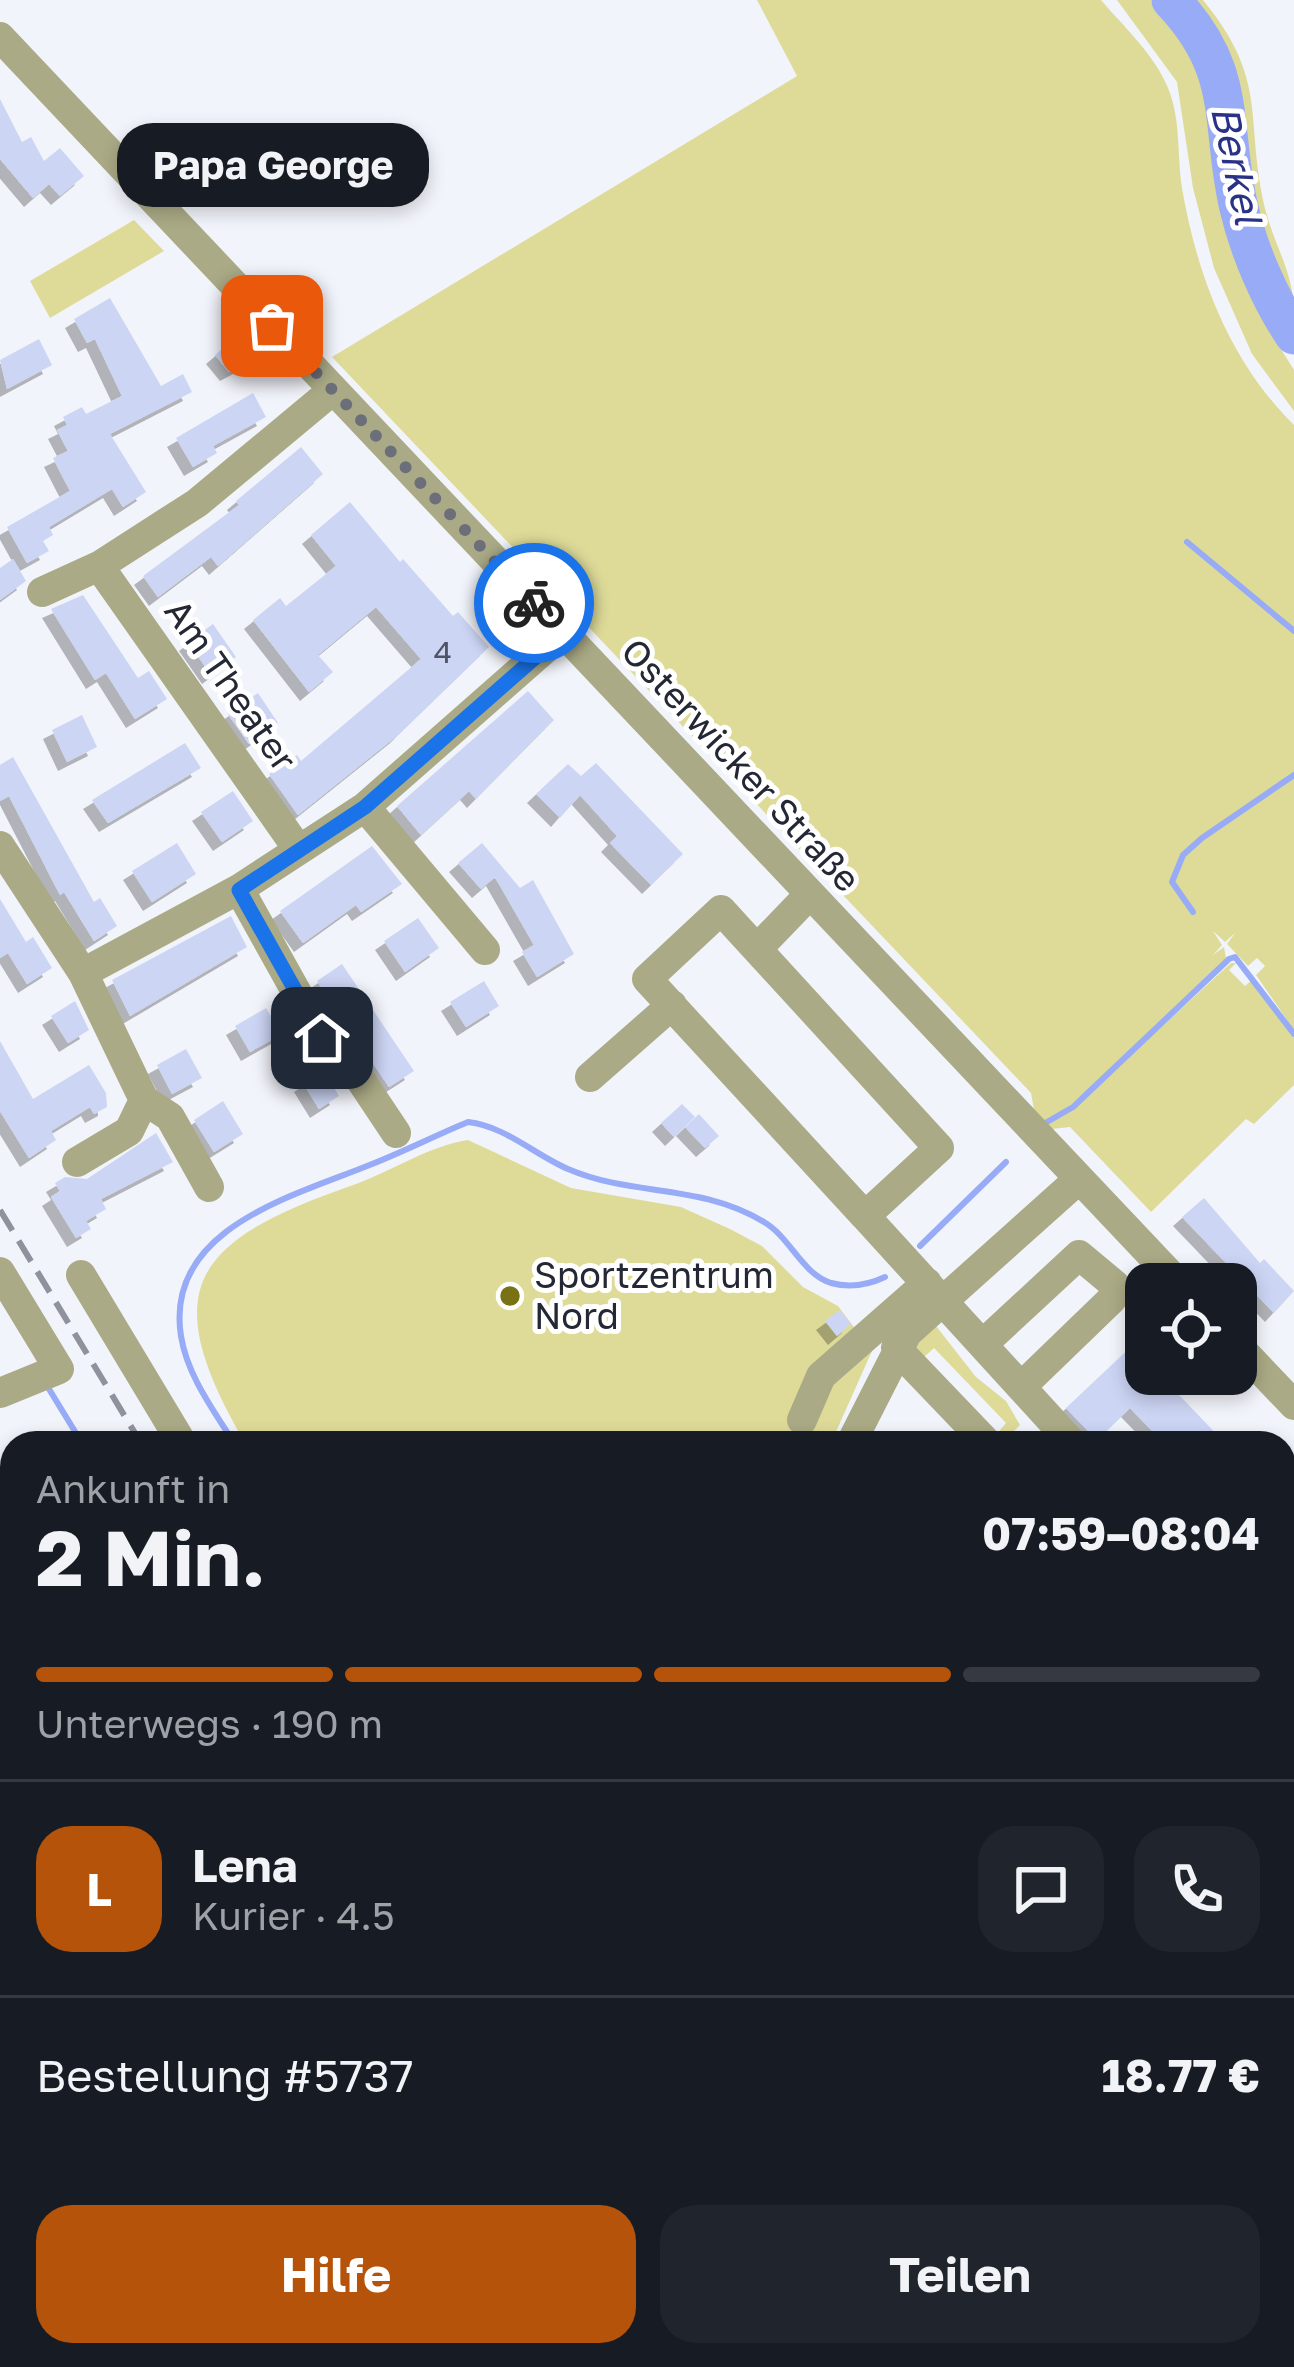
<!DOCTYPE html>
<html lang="de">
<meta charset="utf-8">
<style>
:root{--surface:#171b24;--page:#20242c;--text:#f1f3f6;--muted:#9ea1a6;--line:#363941;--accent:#b45309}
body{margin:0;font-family:"Golos Text",sans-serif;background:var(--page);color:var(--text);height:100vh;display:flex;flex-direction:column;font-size:45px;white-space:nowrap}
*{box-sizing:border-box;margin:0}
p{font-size:39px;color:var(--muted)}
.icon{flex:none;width:66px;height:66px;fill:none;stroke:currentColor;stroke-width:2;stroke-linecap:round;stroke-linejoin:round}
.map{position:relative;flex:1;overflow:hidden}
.details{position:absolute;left:0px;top:1431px;width:1296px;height:936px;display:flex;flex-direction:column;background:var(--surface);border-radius:36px 36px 0 0;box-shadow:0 6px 18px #0003}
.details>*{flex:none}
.buttons{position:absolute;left:1125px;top:1263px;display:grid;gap:24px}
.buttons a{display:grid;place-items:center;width:132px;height:132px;border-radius:24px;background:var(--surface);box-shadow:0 6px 18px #0003;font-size:60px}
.pin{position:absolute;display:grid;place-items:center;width:102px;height:102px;color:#fff;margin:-51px;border-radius:24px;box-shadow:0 6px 18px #0006}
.courier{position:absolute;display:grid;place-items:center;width:120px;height:120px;margin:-60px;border:9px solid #1a73e8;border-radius:50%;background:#fff;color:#222;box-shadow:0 3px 15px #0007}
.bubble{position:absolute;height:84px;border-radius:36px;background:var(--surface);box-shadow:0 6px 18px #0003;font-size:39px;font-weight:700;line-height:84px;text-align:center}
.overview em{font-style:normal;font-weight:700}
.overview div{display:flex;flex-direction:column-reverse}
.overview{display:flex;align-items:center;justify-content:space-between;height:204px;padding:0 36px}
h1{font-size:78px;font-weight:700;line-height:90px}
.bar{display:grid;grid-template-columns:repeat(4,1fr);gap:18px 12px;align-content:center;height:144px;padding:0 36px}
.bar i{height:15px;border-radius:9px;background:var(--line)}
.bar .on{background:var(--accent)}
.bar p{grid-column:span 4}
.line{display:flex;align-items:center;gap:30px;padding:0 36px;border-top:3px solid var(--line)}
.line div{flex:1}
.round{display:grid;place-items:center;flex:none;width:126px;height:126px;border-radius:36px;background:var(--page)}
.action{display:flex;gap:24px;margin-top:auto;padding:24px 36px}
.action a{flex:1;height:138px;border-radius:36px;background:var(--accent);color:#fff;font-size:48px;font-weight:700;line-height:138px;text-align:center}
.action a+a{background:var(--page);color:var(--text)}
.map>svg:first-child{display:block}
.green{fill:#dedb99}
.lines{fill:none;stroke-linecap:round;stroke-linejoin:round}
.stream{stroke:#98abf6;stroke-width:6}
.river{stroke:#98abf6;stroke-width:39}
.building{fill:#ccd5f4;filter:url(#shadow)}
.minor{stroke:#abaa86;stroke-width:30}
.rail{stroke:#8f929c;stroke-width:6;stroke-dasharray:24 12;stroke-linecap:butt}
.done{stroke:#6c6f7a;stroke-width:12;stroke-dasharray:0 21.6}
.route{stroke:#1a73e8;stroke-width:15}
.poi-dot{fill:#797214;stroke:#fff;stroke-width:4.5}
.labels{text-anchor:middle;stroke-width:10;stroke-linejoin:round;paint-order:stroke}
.number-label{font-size:30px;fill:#4e5365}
.street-label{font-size:36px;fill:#242835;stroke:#fff}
.poi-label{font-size:36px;fill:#242835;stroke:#fff;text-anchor:start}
.water-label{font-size:39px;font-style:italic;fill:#293287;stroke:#fff}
</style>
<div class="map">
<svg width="1294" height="2367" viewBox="0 0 1294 2367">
<defs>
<filter id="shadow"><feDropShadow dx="-9" dy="9" stdDeviation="0" flood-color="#0004"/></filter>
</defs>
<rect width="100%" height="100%" fill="#f2f4fb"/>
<path class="green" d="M757 0H1101C1124 27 1154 54 1168 88 1181 119 1177 154 1182 188 1197 276 1230 362 1294 425V1030L1256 975 1265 966 1257 958 1248 966 1227 944 1235 933 1225 942 1213 931 1222 945 1213 955 1224 947 1226 958 1151 1030H1158L1231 963H1236L1229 970 1245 986 1252 980 1294 1038V1085L1254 1124 1246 1119 1151 1212 1070 1127 1052 1129 1048 1124 1074 1109 1127 1054 1056 1118 1044 1121 1034 1110 1031 1093 332 357 797 76Z
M1117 0H1151L1193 56 1206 86 1228 227 1266 325 1294 370V411L1252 354 1214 268 1193 188 1177 82Z
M1192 0H1203C1271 83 1243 119 1266 212 1275 246 1294 275 1294 311 1279 276 1260 241 1253 204 1239 129 1245 62 1192 0Z
M134 220 164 251 50 318 30 281Z
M468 1140 571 1188 681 1207 730 1229 762 1246 803 1287 838 1306 872 1351 831 1443H245C153 1285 195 1240 356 1184 394 1170 429 1146 468 1140Z
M936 1326 976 1377 1006 1401 1020 1425 1003 1443 996 1435 1006 1423 934 1348 923 1358 912 1347Z
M522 2355H663L671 2367H516Z
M750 2355H1041L1027 2367H758Z"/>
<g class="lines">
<path class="stream" d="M1187 542 1294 631
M1193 912 1172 882 1183 855 1202 838 1294 775
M1047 1122 1073 1107 1229 959 1235 957 1294 1034
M920 1246 1006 1162
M49 1389 82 1443
M234 1443C214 1411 187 1375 181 1336 164 1229 293 1196 367 1166 401 1153 434 1136 468 1122 505 1126 535 1155 568 1169 633 1197 699 1183 764 1222 790 1237 802 1274 831 1283 850 1288 868 1285 885 1277
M0 1758 12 1743"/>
<path class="river" d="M1171 0C1240 72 1219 123 1239 208 1249 251 1270 299 1294 335"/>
</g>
<path class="building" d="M0 99 22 142 31 137 44 161 60 148 84 176 60 196 49 184 33 198 0 159Z
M110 298 161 386 183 374 192 392 110 434 146 492 123 507 112 489 49 527 53 535 43 541 49 551 27 563 7 527 70 491 53 458 68 451 57 430 67 425 63 417 82 407 86 414 122 396 95 339 87 343 74 319Z
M39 339 52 365 7 389 0 360Z
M228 344 244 364 229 372 215 355Z
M253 393 266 417 213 446 217 453 193 467 176 438Z
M301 447 323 474 218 566 211 557 158 597 143 576 239 505 236 501Z
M350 502 400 562 403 559 453 616 458 612 489 647 398 735 298 815 269 774 297 755 301 761 421 659 376 607 318 655 333 672 309 692 253 620 280 598 286 606 336 566 311 535Z
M13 559 26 581 0 600V568Z
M83 595 138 678 149 671 167 699 135 719 106 673 95 680 51 609Z
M213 624 236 657 211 675 188 642Z
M528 691 554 720 476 799 469 791 421 835 397 806Z
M258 693 278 723 249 744 228 714Z
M82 715 97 747 67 762 52 730Z
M185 743 201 768 108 823 92 800Z
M13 757 94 902 100 898 117 926 94 941 64 892 60 895 9 796 0 801V765Z
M596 763 683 854 651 885 610 843 617 836 580 795 560 818 536 794 568 764 581 776Z
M233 791 253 821 222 842 201 812Z
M177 843 196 874 152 902 132 871Z
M482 843 520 888 533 880 574 954 537 977 522 952 534 945 495 877 481 889 458 863Z
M372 846 402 884 361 912 356 905 303 943 280 911Z
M0 899 26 942 33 937 52 968 27 984 8 953 0 958Z
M231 916 247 947 130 1016 112 980Z
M418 918 439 948 405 972 384 941Z
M342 964 414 1071 389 1087 317 981Z
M484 981 499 1006 466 1027 450 1002Z
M75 1001 89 1030 68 1043 51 1016Z
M266 1008 282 1034 250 1052 235 1026Z
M0 1041 33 1099 89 1065 106 1093 107 1107 94 1114 90 1107 51 1131 56 1140 29 1158 0 1111Z
M186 1049 202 1078 172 1094 157 1065Z
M323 1070 339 1096 319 1109 303 1083Z
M223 1101 243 1134 214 1152 194 1120Z
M682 1104 695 1117 674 1137 661 1123Z
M699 1114 719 1136 705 1148 685 1127Z
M156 1133 173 1162 101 1199 106 1209 86 1221 91 1229 76 1238 51 1197 60 1191 55 1183 65 1177 87 1179Z
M1204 1198 1260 1263 1264 1259 1294 1291 1274 1313 1182 1217Z
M840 1310 851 1324 837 1336 825 1321Z
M1136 1342 1146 1353V1374H1159L1225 1443H1164L1130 1408 1097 1440 1066 1408Z"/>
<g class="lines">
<path class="minor" d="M0 37 1179 1284
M42 592 99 566
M365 807 485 950
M0 846 83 973 144 1100 129 1131 77 1162
M298 849 99 566 197 503 333 390
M239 889 322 1038 338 1046 396 1133
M721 910 939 1148 865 1216 647 979Z
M757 949 810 894
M83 973 239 889 365 807 563 633
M590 1077 672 1005
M144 1100 170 1117 209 1187
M865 1216 1072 1443
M0 1272 59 1369 0 1393
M81 1275 182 1443
M984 1343 1079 1255 1115 1285 1112 1299 1023 1385
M1236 1344 1294 1405
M896 1348 987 1443
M802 1420 821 1376 927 1283
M851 1443 907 1333 1079 1179
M0 1580 12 1567
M1284 1592 1294 1587
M1284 1747 1294 1738
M0 1950 12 1943
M0 2060 12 2080
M0 2295 12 2293
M736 2355 743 2367
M1200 2355 1212 2367
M159 2367 173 2358
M221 2367 240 2355
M500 2367 507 2355
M1051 2367 1065 2355
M1275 2367 1294 2350"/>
<path class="rail" d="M0 1210 141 1443
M692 2355 699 2367"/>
</g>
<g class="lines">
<path class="done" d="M272 326 534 603"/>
<path class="route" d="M322 1038 239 890 365 807 563 633 534 603"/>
</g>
<circle class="poi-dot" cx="510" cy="1296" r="12"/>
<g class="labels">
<g class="number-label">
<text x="443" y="663">4</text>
</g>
<g class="street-label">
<text transform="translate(231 685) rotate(55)" y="13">Am Theater</text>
<text transform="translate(741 765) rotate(47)" y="13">Osterwicker Straße</text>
</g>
<g class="poi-label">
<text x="534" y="1288">Sportzentrum<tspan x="534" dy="41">Nord</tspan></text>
</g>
<g class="water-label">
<text transform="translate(1237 165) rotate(78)" y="14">Berkel</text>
</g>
</g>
</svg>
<div class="buttons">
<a><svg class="icon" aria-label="locate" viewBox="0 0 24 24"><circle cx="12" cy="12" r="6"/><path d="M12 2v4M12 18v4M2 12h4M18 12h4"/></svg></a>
</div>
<div class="pin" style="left:272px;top:326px;background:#ea580c"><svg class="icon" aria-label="bag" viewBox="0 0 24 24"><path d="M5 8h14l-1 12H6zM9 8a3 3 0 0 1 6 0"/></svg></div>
<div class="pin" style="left:322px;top:1038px;background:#1f2937"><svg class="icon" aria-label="home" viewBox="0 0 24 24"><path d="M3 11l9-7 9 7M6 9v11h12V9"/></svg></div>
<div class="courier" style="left:534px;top:603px"><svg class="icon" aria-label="bike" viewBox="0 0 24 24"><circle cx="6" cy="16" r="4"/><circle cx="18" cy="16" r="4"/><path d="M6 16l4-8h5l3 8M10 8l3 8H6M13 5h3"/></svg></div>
<div class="bubble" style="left:117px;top:123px;width:312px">Papa George</div>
<section class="details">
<div class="overview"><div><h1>2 Min.</h1><p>Ankunft in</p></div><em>07:59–08:04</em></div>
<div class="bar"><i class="on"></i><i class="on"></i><i class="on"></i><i></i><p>Unterwegs · 190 m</p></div>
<div class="line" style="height:216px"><b class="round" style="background:var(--accent);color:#fff">L</b><div><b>Lena</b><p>Kurier · 4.5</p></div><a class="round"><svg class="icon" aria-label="chat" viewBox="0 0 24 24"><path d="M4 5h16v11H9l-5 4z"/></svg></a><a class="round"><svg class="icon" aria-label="phone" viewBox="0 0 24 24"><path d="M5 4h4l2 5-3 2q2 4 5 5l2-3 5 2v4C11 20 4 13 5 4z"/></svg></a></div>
<div class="line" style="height:156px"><div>Bestellung #5737</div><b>18.77 €</b></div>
<div class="action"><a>Hilfe</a><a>Teilen</a></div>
</section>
</div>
